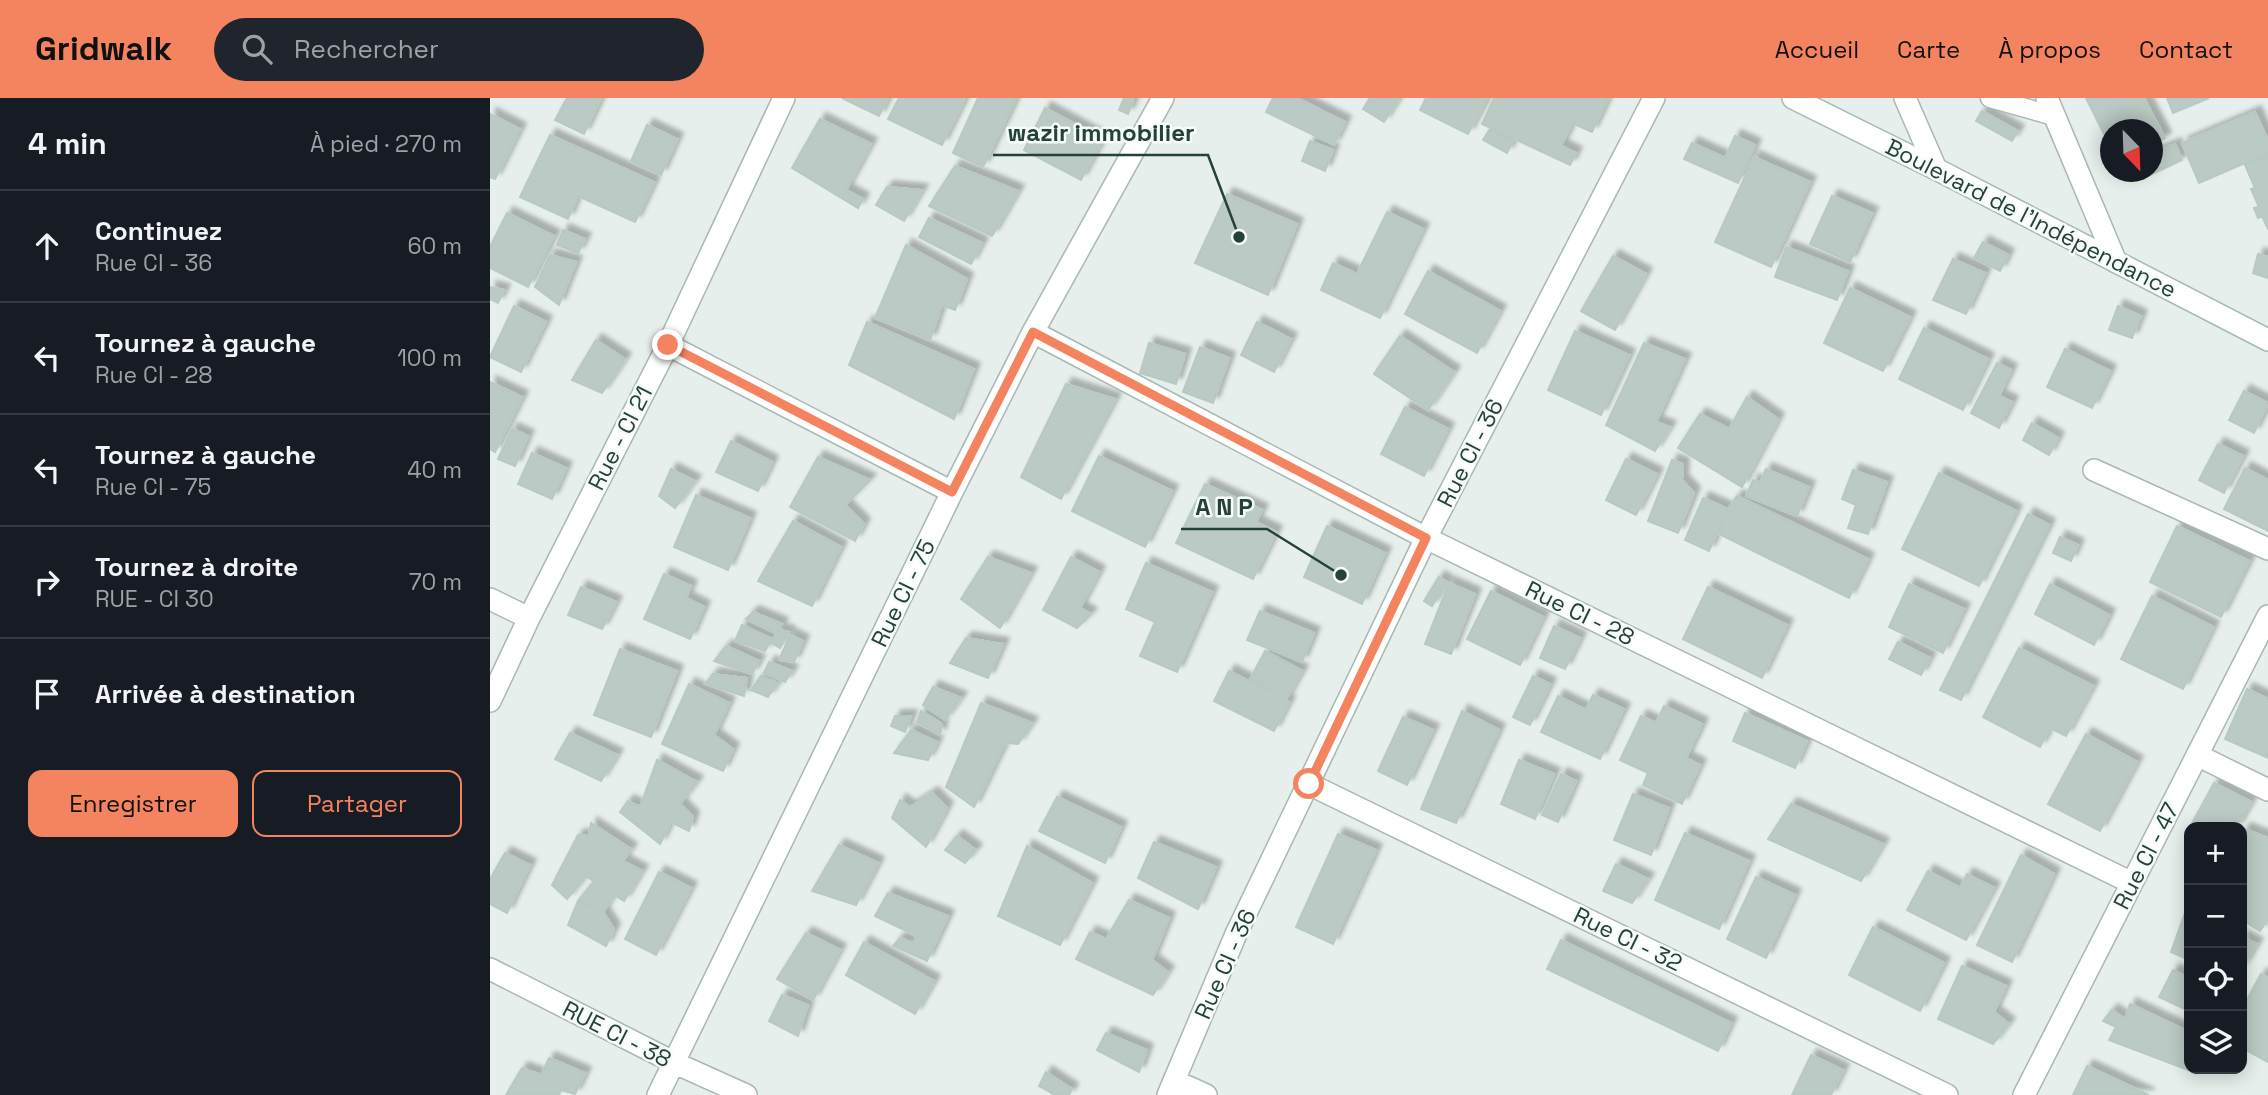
<!DOCTYPE html>
<html lang="fr">
<meta charset="utf-8">
<style>
:root{--surface:#171b24;--page:#20242c;--text:#f1f3f6;--muted:#9ea1a6;--line:#363941;--accent:#f4845f}
body{margin:0;font-family:"Space Grotesk",sans-serif;background:var(--page);color:var(--text)}
.controls{position:absolute;right:21px;bottom:21px;display:grid;overflow:hidden;border-radius:14px;box-shadow:0 4px 18px #0003}
.controls button{width:63px;height:63px;display:grid;place-items:center;padding:0;border:0;border-bottom:2px solid var(--line);background:var(--surface);color:var(--text);font:35px sans-serif}
.compass{position:absolute;left:1610px;top:21px;width:63px;height:63px;border-radius:50%;background:var(--surface);box-shadow:0 4px 18px #0003;rotate:157deg}
.stop{position:absolute;width:21px;height:21px;margin:-16px;border:5px solid #f4845f;border-radius:50%;background:#fff}
.stop.end{background:#f4845f;border-color:#fff;box-shadow:0 2px 7px #0008}
.list{margin:0;padding:0;list-style:none}
h2{display:flex;justify-content:space-between;align-items:center;height:91px;margin:0;padding:0 28px;font-size:30px}
h2 small{font-size:23px;font-weight:400;color:var(--muted)}
.list li{display:grid;grid-template-columns:46px 1fr auto;gap:21px;align-items:center;box-sizing:border-box;height:112px;padding:0 28px;border-top:2px solid var(--line)}
.list b{display:block;font-size:26px;white-space:nowrap}
.list p{margin:0;font-size:23px;white-space:nowrap;color:var(--muted)}
.list em{font-size:23px;font-style:normal;color:var(--muted)}
.actions{display:flex;gap:14px;padding:21px 28px}
.actions a{flex:1;padding:16px 0;border:2px solid var(--accent);border-radius:14px;text-align:center;font-size:24px;color:var(--accent)}
.actions .main{background:var(--accent);color:#111}
.icon{flex:none;width:38px;height:38px;fill:none;stroke:currentColor;stroke-width:2;stroke-linecap:round;stroke-linejoin:round}
.map{position:relative;flex:none;width:1778px;height:997px;overflow:hidden}
header{display:flex;align-items:center;gap:42px;box-sizing:border-box;height:98px;padding:0 35px;background:var(--accent);color:#111}
header strong{font-size:33px}
nav{display:flex;gap:38px;margin-inline-start:auto;font-size:24px}
.search{width:490px;height:63px;background:var(--page);display:flex;align-items:center;gap:18px;box-sizing:border-box;padding:0 24px;border-radius:38px;color:var(--muted);font-size:26px}
main{display:flex}
aside{flex:1;background:var(--surface)}
.map>svg:first-child{display:block}
.building{fill:#bbcac4;stroke:#b8c9c2;stroke-width:2;filter:url(#shadow)}
.lines{fill:none;stroke-linecap:round;stroke-linejoin:round}
.service-casing{stroke:#a8b8b2;stroke-width:21}
.minor-casing{stroke:#a8b8b2;stroke-width:24}
.secondary-casing{stroke:#a4bbb3;stroke-width:24}
.service{stroke:#fff;stroke-width:18}
.minor{stroke:#fff;stroke-width:21}
.secondary{stroke:#fff;stroke-width:21}
.route{stroke:#f4845f;stroke-width:9}
.labels{text-anchor:middle;stroke-width:5;stroke-linejoin:round;paint-order:stroke}
.street-label{font-size:23px;fill:#24423a;stroke:#f7fbf9}
.leader{fill:none;stroke:#24423a;stroke-width:2.5}
.callout-dot{fill:#24423a;stroke:#f7fbf9;stroke-width:2.5}
.callout-label{font-size:24px;text-anchor:middle;font-weight:bold;fill:#24423a;stroke:#f7fbf9;stroke-width:5;stroke-linejoin:round;paint-order:stroke}
</style>
<header>
<strong>Gridwalk</strong>
<div class="search"><svg class="icon" aria-label="search" viewBox="0 0 24 24"><circle cx="10" cy="10" r="6"/><path d="M15 15l6 6"/></svg>Rechercher</div>
<nav><a>Accueil</a><a>Carte</a><a>À propos</a><a>Contact</a></nav>
</header>
<main>
<aside>
<h2>4 min<small>À pied · 270 m</small></h2>
<ul class="list">
<li><svg class="icon" aria-label="ahead" viewBox="0 0 24 24"><path d="M12 20V5M6 11l6-6 6 6"/></svg><div><b>Continuez</b><p>Rue CI - 36</p></div><em>60 m</em></li>
<li><svg class="icon" aria-label="left" viewBox="0 0 24 24"><path d="M17 20v-9H6M10 6l-5 5 5 5"/></svg><div><b>Tournez à gauche</b><p>Rue CI - 28</p></div><em>100 m</em></li>
<li><svg class="icon" aria-label="left" viewBox="0 0 24 24"><path d="M17 20v-9H6M10 6l-5 5 5 5"/></svg><div><b>Tournez à gauche</b><p>Rue CI - 75</p></div><em>40 m</em></li>
<li><svg class="icon" aria-label="right" viewBox="0 0 24 24"><path d="M7 20v-9h11M14 6l5 5-5 5"/></svg><div><b>Tournez à droite</b><p>RUE - CI 30</p></div><em>70 m</em></li>
<li><svg class="icon" aria-label="arrive" viewBox="0 0 24 24"><path d="M6 21V4h12l-3 4 3 4H6"/></svg><div><b>Arrivée à destination</b></div></li>
</ul>
<div class="actions"><a class="main">Enregistrer</a><a>Partager</a></div>
</aside>
<div class="map">
<svg width="1778" height="997" viewBox="0 0 1778 997">
<defs>
<filter id="shadow"><feDropShadow dx="6" dy="-6" stdDeviation="2" flood-color="#0004"/></filter>
</defs>
<rect width="100%" height="100%" fill="#e6efeb"/>
<path class="building" d="M77,0H111L94,36L65,22Z
M352,0H398L389,18Z
M409,0H475L452,47L398,21Z
M488,0H526L493,69L463,55Z
M634,0H644L638,16L629,12Z
M783,0H807L855,24L844,47L776,14Z
M880,0H909L894,24L873,11Z
M936,0H997L978,36L930,12Z
M1004,0H1118L1102,34L1082,25L1071,48L1086,55L1080,67L992,26Z
M1596,0H1654L1675,40L1662,47V32H1620V48Z
M1677,0H1719L1683,15Z
M555,10L613,41L591,82L534,52Z
M1492,13L1528,33L1522,43L1486,23Z
M1765,14L1778,43V55L1709,85L1692,45Z
M0,16L30,31L5,81L0,79Z
M330,21L381,46L356,92L373,101L368,110L302,70Z
M157,27L187,41L171,77L141,63Z
M1000,31L1023,43L1017,55L993,42Z
M60,37L164,84L145,124L88,98L78,121L30,99Z
M1245,38L1265,47L1248,85L1194,61L1202,45L1235,60Z
M820,43L843,52L835,73L812,63Z
M1685,46L1692,62L1654,80L1651,74H1662V56Z
M1778,57V131L1772,118L1768,120L1764,110L1769,109L1761,91L1765,90L1755,67Z
M1264,59L1320,84L1281,169L1225,144Z
M465,68L528,93L502,138L439,108Z
M397,89L432,92L414,123L386,107Z
M737,96L807,126L778,197L705,165Z
M1342,98L1382,115L1360,164L1320,146Z
M897,114L933,131L890,220L831,192L843,165L867,176Z
M17,115L64,138L38,189L0,170V149Z
M439,120L492,145L481,166L429,139Z
M73,132L95,141L88,155L67,147Z
M1493,144L1518,157L1510,173L1484,160Z
M416,147L477,181L465,212L452,207L440,242L385,220Z
M1296,149L1358,173L1347,202L1285,179Z
M1768,156L1778,159V180L1763,175Z
M60,157L86,164L69,207L45,189Z
M1123,158L1156,176L1125,232L1091,213Z
M1463,161L1495,175L1476,216L1443,202Z
M938,173L1010,213L987,255L915,216Z
M0,189L14,192L8,205L0,201Z
M1360,190L1420,219L1393,273L1334,245Z
M24,208L56,224L31,274L0,259Z
M1628,208L1651,218L1642,240L1619,232Z
M377,224L484,271L464,321L359,267Z
M767,224L801,241L784,274L751,257Z
M1434,230L1498,261L1473,312L1409,281Z
M1085,233L1139,257L1111,317L1058,292Z
M910,238L964,274L938,312L884,276Z
M106,242L135,261L112,295L82,282Z
M659,245L695,256L686,286L650,275Z
M1154,245L1195,261L1166,324L1180,329L1165,353L1116,327Z
M710,249L739,260L723,305L693,294Z
M1575,251L1620,273L1602,310L1557,289Z
M1507,265L1521,272L1509,298L1522,304L1509,330L1481,315Z
M0,284L32,299L5,354L0,351Z
M576,286L625,301L571,401L531,379Z
M1754,293L1778,305L1764,335L1739,322Z
M1257,299L1288,321L1252,389L1188,350L1210,316L1239,331Z
M915,309L958,331L934,378L891,356Z
M1542,325L1568,340L1559,357L1533,342Z
M22,331L38,338L25,368L8,361Z
M241,343L282,364L268,393L226,374Z
M1728,346L1753,358L1734,395L1709,382Z
M42,355L76,370L62,401L28,386Z
M609,358L682,393L655,449L582,413Z
M328,359L380,382L355,407L374,426L365,443L300,409Z
M1136,361L1167,376L1146,417L1116,402Z
M1182,362L1193,366L1192,382L1204,395L1188,435L1158,423Z
M1755,370L1778,382V433L1734,411Z
M181,371L205,383L185,410L169,398Z
M1276,371L1319,389L1307,418L1256,398L1263,382L1270,385Z
M1363,372L1397,384L1378,436L1358,430L1366,407L1352,401Z
M1449,375L1526,413L1489,488L1412,451Z
M715,386L772,412L766,424L786,434L763,481L686,445Z
M206,397L260,420L238,472L184,449Z
M1247,398L1378,461L1359,500L1229,436L1238,411Z
M1213,400L1238,411L1219,453L1195,442Z
M1538,416L1559,427L1471,602L1450,592Z
M303,423L351,449L322,508L268,483Z
M837,428L895,455L872,506L814,479Z
M1687,428L1759,463L1731,519L1660,484Z
M1570,439L1588,447L1581,463L1563,455Z
M498,459L541,475L510,530L471,501Z
M581,459L609,474L590,510L601,516L587,530L553,512Z
M656,465L722,494L687,574L650,558L665,524L636,511Z
M174,476L201,488L196,500L214,509L200,541L154,521Z
M949,479L957,484L942,508L934,503Z
M959,485L985,496L961,556L935,546Z
M1419,486L1474,511L1453,555L1399,529Z
M1560,486L1619,517L1604,547L1545,516Z
M91,489L126,504L112,531L78,517Z
M1218,489L1297,527L1272,580L1193,541Z
M1001,493L1053,519L1030,567L977,541Z
M1662,498L1723,529L1693,591L1631,561Z
M770,513L824,535L812,564L757,542Z
M263,514L292,526L286,535L256,521Z
M252,527L282,541L275,553L245,543Z
M1064,528L1090,540L1075,571L1050,560Z
M290,532L299,534L290,550L280,544Z
M300,537L313,543L304,564L289,562Z
M476,540L513,546L498,580L460,565Z
M1408,544L1440,560L1431,577L1399,561Z
M236,548L269,563L262,576L224,563Z
M1529,550L1603,588L1576,638L1560,630L1550,649L1493,619Z
M130,551L187,573L161,639L104,617Z
M775,553L812,573L797,600L760,581Z
M279,564L302,573L295,584L274,575Z
M739,573L799,604L784,633L724,603Z
M223,576L257,580L254,598L215,586Z
M271,578L288,585L278,599L261,592Z
M1043,578L1060,586L1040,627L1023,619Z
M199,586L239,605L224,637L243,651L233,673L172,646Z
M443,589L471,600L455,622L433,607Z
M1757,591L1778,601V660L1735,641Z
M1103,597L1134,611L1110,661L1051,634L1068,598L1096,612Z
M491,605L542,625L528,646L515,645L484,709L456,689Z
M1174,608L1212,626L1196,660L1210,667L1192,706L1153,687L1158,675L1130,662L1151,618L1166,625Z
M431,613L452,626L450,637L427,624Z
M972,613L1009,632L966,725L931,711Z
M1255,615L1317,643L1305,670L1243,643Z
M405,618H421L415,634L401,628Z
M913,619L943,632L917,687L888,673Z
M421,632L447,644L438,662L404,655Z
M80,635L127,657L111,683L65,661Z
M1596,636L1647,664L1610,733L1558,706Z
M167,662L207,684L190,706L203,719L199,733L181,724L170,746L130,714L138,703L150,709Z
M1029,662L1064,676L1045,721L1011,706Z
M1071,676L1086,683L1068,724L1052,717Z
M1724,685L1761,704L1747,729H1700Z
M442,695L457,710L436,749L402,720L410,702L420,709Z
M1143,696L1179,710L1161,757L1124,742Z
M567,699L631,729L615,765L549,733Z
M1301,706L1393,746L1371,783L1278,741Z
M101,725L141,751L133,763L152,773L134,803L96,778L77,801L62,787L88,737L99,738Z
M1755,731L1778,740V821L1770,833L1752,822V737Z
M1195,735L1259,763L1229,831L1165,802Z
M848,736L886,752L843,846L806,829Z
M467,738L486,752L475,765L455,752Z
M664,744L726,769L708,811L648,780Z
M349,747L388,765L366,807L322,793Z
M537,748L602,785L570,847L508,818Z
M15,755L40,767L17,815L0,806V781Z
M1531,757L1564,776L1522,864L1487,847Z
M1126,766L1158,781L1142,805L1113,793Z
M1438,773L1470,790L1477,776L1504,790L1476,842L1417,812Z
M169,774L201,790L166,857L135,841Z
M1266,779L1305,797L1276,860L1237,841Z
M104,783L124,797L113,814L88,803Z
M398,795L458,818L437,863L403,848L410,840L423,845L427,838L385,818Z
M639,802L679,820L662,862L678,874L663,897L586,861L600,834L616,841Z
M88,803L113,814L124,831L116,848L78,827Z
M1696,812L1699,814V862L1681,854Z
M1383,829L1454,865L1430,913L1359,877Z
M316,835L350,852L323,902L287,881Z
M1752,839L1767,846L1752,870Z
M1071,842L1241,925L1228,953L1057,871Z
M374,844L444,883L425,916L356,877Z
M1472,868L1516,888L1504,914L1519,926L1503,946L1448,921Z
M1683,872L1699,880V913L1669,899Z
M1771,876L1778,880V964L1752,950V911Z
M292,897L318,907L308,938L279,923Z
M1640,906L1699,934V971H1703L1701,973L1619,942L1626,929L1613,923L1622,912L1635,921Z
M616,935L657,952L649,974L607,952Z
M1321,957L1353,972L1341,997H1302Z
M59,960L95,975L85,996L71,992L69,997H16L32,970L51,977Z
M1597,968L1659,997H1583Z
M556,974L582,991L579,997H565L549,988Z"/>
<g class="lines">
<g class="service-casing">
<path id="service" d="M1500,0L1564,18"/>
</g>
<g class="minor-casing">
<path id="minor" d="M1415,0L1446,71
M1557,0L1626,164
M543,234L936,440L1642,785
M178,247L462,394
M1604,372L1778,451
M0,501L39,520
M0,603L39,520L178,247L294,0
M1707,657L1778,692
M819,686L1457,997
M0,871L185,965L256,997
M685,983L716,997
M168,997L462,394L543,234L673,0
M678,997L746,836L936,440L1164,0
M1534,997L1778,518"/>
</g>
<g class="secondary-casing">
<path id="secondary" d="M1303,0L1446,71L1778,242"/>
</g>
<use href="#service" class="service"/>
<use href="#minor" class="minor"/>
<use href="#secondary" class="secondary"/>
</g>
<g class="lines">
<path class="route" d="M178,247L462,394L543,234L936,440L819,686"/>
</g>
<g class="labels">
<g class="street-label">
<text transform="translate(1541 120) rotate(27)" y="8">Boulevard de l'Indépendance</text>
<text transform="translate(130 340) rotate(-63)" y="8">Rue - CI 21</text>
<text transform="translate(980 355) rotate(-63)" y="8">Rue CI - 36</text>
<text transform="translate(413 495) rotate(-64)" y="8">Rue CI - 75</text>
<text transform="translate(1090 515) rotate(26)" y="8">Rue CI - 28</text>
<text transform="translate(1656 758) rotate(-63)" y="8">Rue CI - 47</text>
<text transform="translate(1138 841) rotate(26)" y="8">Rue CI - 32</text>
<text transform="translate(735 866) rotate(-66)" y="8">Rue CI - 36</text>
<text transform="translate(127 936) rotate(27)" y="8">RUE CI - 38</text>
</g>
</g>
<path class="leader" d="M749 139L718 57H503M851 477L777 431H691"/>
<g class="callout-dot">
<circle cx="749" cy="139" r="7"/>
<circle cx="851" cy="477" r="7"/>
</g>
<g class="callout-label">
<text x="611" y="43">wazir immobilier</text>
<text x="734" y="417">A N P</text>
</g>
</svg>
<div class="controls">
<button>+</button>
<button>−</button>
<button><svg class="icon" aria-label="locate" viewBox="0 0 24 24"><circle cx="12" cy="12" r="6"/><path d="M12 2v4M12 18v4M2 12h4M18 12h4"/></svg></button>
<button><svg class="icon" aria-label="layers" viewBox="0 0 24 24"><path d="M12 4l9 5-9 5-9-5zM3 14l9 5 9-5"/></svg></button>
</div>
<svg class="compass" viewBox="-18 -18 36 36"><path d="M0-13l5 13h-10z" fill="#e53935"/><path d="M0 13l5-13h-10z" fill="#9ea1a6"/></svg>
<div class="stop" style="left:819px;top:686px"></div>
<div class="stop end" style="left:178px;top:247px"></div>
</div>
</main>
